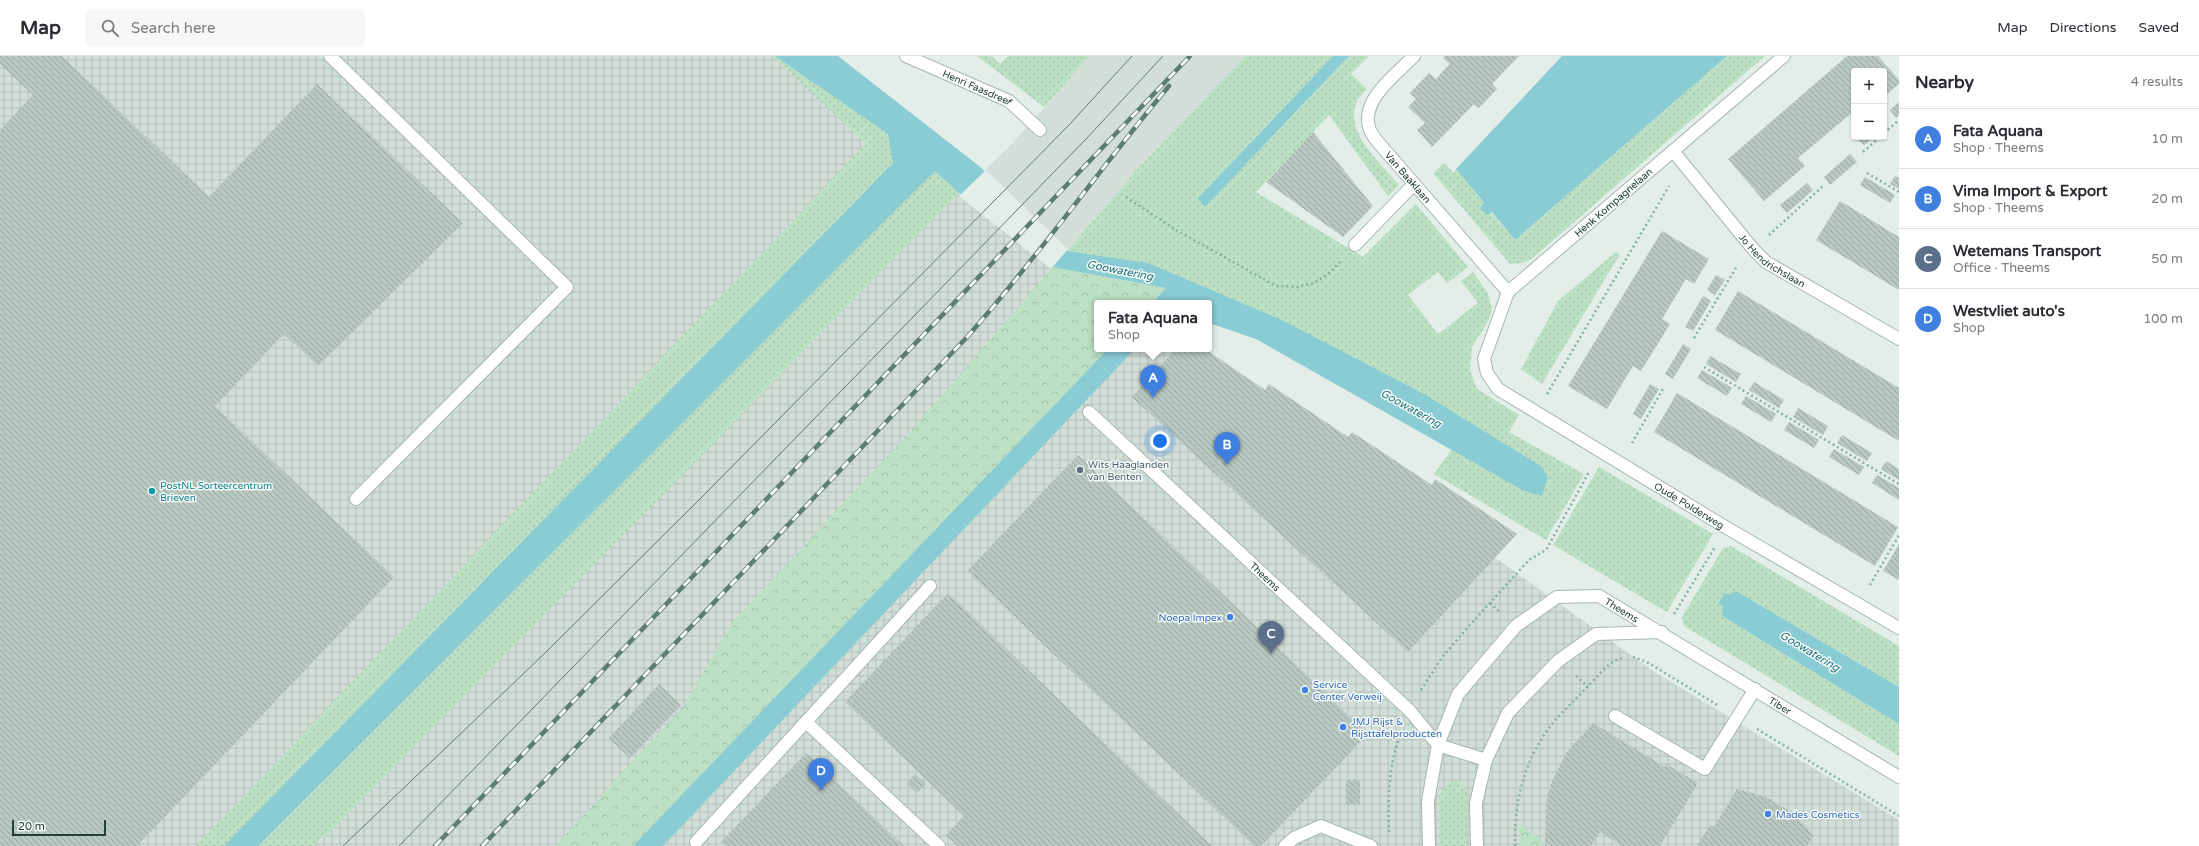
<!DOCTYPE html>
<meta charset="utf-8">
<style>
:root{--surface:#fff;--page:#f7f7f7;--text:#2b2b33;--muted:#7c7c81;--line:#e1e1e2;--accent:#874e44}
body{margin:0;font-family:"Varela Round",sans-serif;background:var(--page);color:var(--text)}
.controls{position:absolute;right:12px;top:12px;display:grid;overflow:hidden;border-radius:4px;box-shadow:0 1px 3px #0004}
.controls button{width:36px;height:36px;display:grid;place-items:center;padding:0;border:0;border-bottom:1px solid var(--line);background:var(--surface);color:var(--text);font:20px sans-serif}
.scale{position:absolute;left:12px;bottom:10px;width:94px;box-sizing:border-box;padding-left:4px;border:2px solid #224037;border-top:0;font-size:11px;line-height:14px;white-space:nowrap;color:#224037;-webkit-text-stroke:3px #f5faf7;paint-order:stroke}
.you{position:absolute;left:1160px;top:385px;width:14px;height:14px;margin:-10px;border:3px solid #fff;border-radius:50%;background:#1a73e8;box-shadow:0 0 0 6px #1a73e833}
.badge{display:grid;place-items:center;width:26px;height:26px;border-radius:50%;background:var(--accent);color:#fff;font-size:13px;font-weight:700}
.pin{position:absolute;translate:-50% -33px;filter:drop-shadow(0 1px 2px #0008)}
.pin::after{content:'';position:absolute;top:21px;width:14px;height:12px;background:inherit;clip-path:polygon(0 0,100% 0,50% 100%)}
.popup{position:absolute;left:1094px;top:244px;width:118px;height:52px;box-sizing:border-box;display:grid;place-content:center;border-radius:4px;background:var(--surface);filter:drop-shadow(0 1px 3px #0005);font-size:13px;white-space:nowrap;color:var(--muted)}
.popup b{font-size:15px;color:var(--text)}
.popup::after{content:'';position:absolute;left:50%;top:100%;margin-left:-8px;border:8px solid transparent;border-top-color:var(--surface)}
.list{margin:0;padding:0;list-style:none}
h2{display:flex;justify-content:space-between;align-items:center;height:52px;margin:0;padding:0 16px;font-size:17px}
h2 small{font-size:13px;font-weight:400;color:var(--muted)}
.list li{display:grid;grid-template-columns:26px 1fr auto;gap:12px;align-items:center;box-sizing:border-box;height:60px;padding:0 16px;border-top:1px solid var(--line)}
.list b{display:block;font-size:15px;white-space:nowrap}
.list p{margin:0;font-size:13px;white-space:nowrap;color:var(--muted)}
.list em{font-size:13px;font-style:normal;color:var(--muted)}
.icon{flex:none;width:22px;height:22px;fill:none;stroke:currentColor;stroke-width:2;stroke-linecap:round;stroke-linejoin:round}
.map{position:relative;flex:none;width:1899px;height:790px;overflow:hidden}
header{display:flex;align-items:center;gap:24px;box-sizing:border-box;height:56px;padding:0 20px;background:var(--surface);border-bottom:1px solid var(--line)}
header strong{font-size:19px}
nav{display:flex;gap:22px;margin-inline-start:auto;font-size:14px}
.search{width:280px;height:36px;background:var(--page);display:flex;align-items:center;gap:10px;box-sizing:border-box;padding:0 14px;border-radius:4px;color:var(--muted);font-size:15px}
main{display:flex}
aside{flex:1;background:var(--surface)}
.map>svg:first-child{display:block}
.built{fill:#d2ded8}
.industrial{fill:url(#industrial-grid)}
.grass{fill:url(#grass-dots)}
.forest{fill:url(#forest-crowns)}
.water{fill:#8accd4}
.pier{fill:#e4eee9}
.building{fill:url(#building-back-hatch)}
.lines{fill:none;stroke-linecap:round;stroke-linejoin:round}
.minor-casing{stroke:#a6b6b0;stroke-width:14}
.path{stroke:#83b3a2;stroke-width:2.5;stroke-dasharray:2 3;stroke-linecap:butt}
.minor{stroke:#fff;stroke-width:12}
.tram{stroke:#5d7c72;stroke-width:1}
.rail-casing{stroke:#5d7c72;stroke-width:4.5}
.rail{stroke:#f5faf7;stroke-width:3;stroke-dasharray:9;stroke-linecap:butt}
.service-dot{fill:#5c6f8a;stroke:#f5faf7;stroke-width:1.5}
.culture-dot{fill:#0f9aa8;stroke:#f5faf7;stroke-width:1.5}
.shop-dot{fill:#3f7fe0;stroke:#f5faf7;stroke-width:1.5}
.labels{text-anchor:middle;stroke-width:3;stroke-linejoin:round;paint-order:stroke}
.street-label{font-size:10px;fill:#224037;stroke:#f5faf7}
.service-label{font-size:10px;fill:#4e5e75;stroke:#f5faf7;text-anchor:start}
.culture-label{font-size:10px;fill:#0d838f;stroke:#f5faf7;text-anchor:start}
.shop-label{font-size:10px;fill:#366cbe;stroke:#f5faf7;text-anchor:start}
.water-label{font-size:11px;font-style:italic;fill:#1a727f;stroke:#f5faf7}
</style>
<header>
<strong>Map</strong>
<div class="search"><svg class="icon" aria-label="search" viewBox="0 0 24 24"><circle cx="10" cy="10" r="6"/><path d="M15 15l6 6"/></svg>Search here</div>
<nav><a>Map</a><a>Directions</a><a>Saved</a></nav>
</header>
<main>
<div class="map">
<svg width="1899" height="790" viewBox="0 0 1899 790">
<defs>
<pattern id="industrial-grid" width="8" height="8" patternUnits="userSpaceOnUse"><rect width="8" height="8" fill="#d2ded8"/><path d="M0 4h8M4 0v8" fill="none" stroke="#b4c0ba"/></pattern>
<pattern id="grass-dots" width="8" height="8" patternUnits="userSpaceOnUse"><rect width="8" height="8" fill="#bce0c4"/><path d="M2 2h.1M6 6h.1" fill="none" stroke="#a1c1a9" stroke-width="1.8" stroke-linecap="round"/></pattern>
<pattern id="forest-crowns" width="20" height="18" patternUnits="userSpaceOnUse"><rect width="20" height="18" fill="#bce0c4"/><path d="M2 6a3 3 0 1 1 6 0M12 15a3 3 0 1 1 6 0" fill="none" stroke="#a1c1a9"/></pattern>
<pattern id="building-back-hatch" width="6" height="6" patternUnits="userSpaceOnUse"><rect width="6" height="6" fill="#b9c9c2"/><path d="M-1 5l2 2M0 0l6 6M5-1l2 2" fill="none" stroke="#96a59e"/></pattern>
</defs>
<rect width="100%" height="100%" fill="#e4eee9"/>
<path class="built" d="M1090,0H1245L1135,116L919,366L321,790L966,133L1013,87Z"/>
<path class="industrial" d="M0,0H774L899,74L1141,247H1097V293H1205L1653,615L1899,764V790H0Z"/>
<path class="grass" d="M772,0H775L888,78L893,107L224,790H196L866,88Z
M977,0H992L1000,8L1008,0H1090L1044,51Z
M1245,0H1333L1197,143L1205,151L1349,0H1369L1351,18L1367,33C1364,37 1357,43 1356,48C1345,77 1382,109 1399,129L1388,140L1329,59L1256,136L1363,201L1416,148L1468,211L1447,227L1438,216L1408,239L1438,278L1478,247L1461,225L1473,216L1487,236L1492,252L1489,264L1472,291L1470,314L1477,333L1519,359L1509,376L1584,418L1546,484L1434,418L1452,393L1524,435L1282,264L1067,195L1135,116Z
M1727,0H1765L1534,201L1523,207L1510,208L1433,117L1444,107L1454,117L1456,113L1484,148L1480,152L1491,156L1515,184Z
M935,115L959,137L324,783L322,781L313,790H258Z
M1616,196L1620,198L1542,328L1521,313L1558,245Z
M1599,411L1713,478L1667,556L1553,489Z
M1731,490L1899,590V631L1736,535L1723,550L1722,560L1899,668V700L1684,570L1682,561L1723,492Z
M1460,725L1468,738L1467,790H1440L1439,741L1449,727Z"/>
<path class="forest" d="M1053,211L1166,232L1152,247H1097V293H1108L633,790H555L684,650L731,568L919,366Z
M1519,767L1542,785V790H1520Z"/>
<path class="water" d="M775,0H838L979,110L1067,195L1148,207L1282,264L1424,338L1542,411L1548,421L1542,440L1524,435L1256,283L1209,267V247H1152L1166,232L1053,211L959,137L935,115L258,790H224L893,107L888,78Z
M1333,0H1349L1205,151L1197,143Z
M1562,0H1727L1515,184L1492,156L1487,159L1480,152L1484,147L1456,113Z
M1108,293H1135L663,790H633Z
M1736,535L1899,631V668L1722,560L1723,550L1718,548L1725,537L1729,539Z"/>
<path class="pier" d="M986,114L1068,193L1051,213L959,140Z"/>
<path class="building" d="M0,0H62L209,141L317,28L463,167L318,310L284,278L215,350L394,521L137,790H0V74L33,39L0,8Z
M1445,0H1519L1492,28L1497,33L1480,51L1478,52L1474,48L1432,91L1417,74L1425,67L1408,51L1416,43L1410,37L1429,17L1436,23L1443,15L1450,8L1443,2Z
M1847,0H1878L1899,24V28L1884,41V15H1854V55L1798,102L1805,110L1764,145L1728,103Z
M1899,46V59L1896,62L1890,54Z
M1313,76L1373,150L1343,181L1266,126Z
M1859,81H1874L1864,89L1857,83Z
M1850,98L1857,106L1830,129L1824,121Z
M1895,120L1899,122V133L1890,128Z
M1865,121L1895,139L1890,147L1860,129Z
M1807,127L1813,134L1787,157L1780,149Z
M1840,145L1899,181V234L1816,184Z
M1662,175L1709,203L1694,228L1686,223L1662,263L1670,268L1641,315L1633,310L1607,353L1568,330Z
M1716,219L1725,224L1715,239L1707,234Z
M1738,235L1899,332V385L1715,274Z
M1703,240L1711,245L1693,275L1685,271Z
M1683,288L1691,293L1673,323L1665,318Z
M1176,293H1205L1265,334L1269,328L1348,381L1352,376L1432,429L1435,423L1517,478L1408,596L1132,341Z
M1710,300L1741,318L1736,326L1706,308Z
M1702,314L1732,332L1727,340L1697,322Z
M1754,326L1784,344L1779,352L1749,334Z
M1650,328L1659,333L1641,363L1633,358Z
M1677,337L1898,471L1875,510L1654,376Z
M1746,340L1776,358L1771,366L1741,348Z
M1798,352L1828,370L1823,379L1793,361Z
M1789,366L1819,384L1814,392L1784,374Z
M1842,379L1872,397L1867,405L1837,387Z
M1834,393L1864,411L1859,419L1829,401Z
M1078,399L1368,678L1261,790H1254L967,515Z
M1886,405L1899,413V424L1881,413Z
M1877,419L1899,432V444L1872,427Z
M1899,488V524L1883,515Z
M948,537L1212,790H958L946,779L964,760L845,646Z
M659,628L681,649L630,702L609,682Z
M1593,667L1665,711L1666,708L1698,727L1660,790H1619L1618,787L1600,776L1591,790H1551L1547,787V790H1545L1546,747L1551,728L1566,697Z
M806,697L904,790H726L721,786Z
M915,718L926,728L917,737L907,727Z
M1346,724H1360V749H1346Z
M1737,733L1766,741L1791,756L1814,779L1807,790H1697L1710,769L1714,771Z"/>
<g class="lines">
<g class="minor-casing">
<g id="minor">
<path d="M330,0L567,231L356,443"/>
<path id="s1" d="M906,0L1009,45L1040,74"/>
<path id="s2" d="M1414,0C1397,18 1361,43 1369,71C1370,76 1374,81 1377,85L1508,236"/>
<path id="s3" d="M1784,0L1508,236L1484,303L1487,317L1498,333L1727,472L1899,572"/>
<path id="s4" d="M1673,95L1753,193L1766,206L1899,283"/>
<path d="M1355,189L1414,128"/>
<path id="s5" d="M1089,356L1410,655L1438,689L1486,704"/>
<path d="M1615,660L1705,713L1755,633"/>
<path d="M806,666L939,790"/>
<path d="M696,786L930,530"/>
<path d="M1285,790L1294,782L1321,770L1371,790"/>
<path id="s6" d="M1429,790L1428,745L1438,689L1458,638L1516,570L1557,541L1599,540L1899,721"/>
<path d="M1477,790L1476,747L1486,704L1508,657L1558,605L1596,578L1662,576"/>
</g>
</g>
<path class="path" d="M1884,77L1899,64
M1863,96L1880,81
M1867,117L1899,136
M1126,141L1176,174L1276,230L1297,231L1314,227L1328,218L1340,206
M1769,179L1823,130
M1694,282L1737,210
M1704,311L1899,428
M1547,338L1669,130
M1632,387L1664,331
M1870,529L1899,479
M1490,547L1499,555
M1674,558L1715,491
M1633,601L1647,606L1719,650
M1576,620L1588,631
M1421,634L1443,600L1469,570L1529,504L1546,494L1589,416
M1757,673L1899,760
M1389,776C1388,744 1388,708 1401,678
M1515,790C1514,745 1524,705 1551,669C1562,656 1575,644 1587,631C1597,622 1608,605 1622,602"/>
<use href="#minor" class="minor"/>
<path class="tram" d="M343,790L544,598L703,440L1069,69L1132,0
M399,790L1087,82L1163,0"/>
<g class="rail-casing">
<path id="rail" d="M435,790L1190,0
M482,790L968,280C1039,200 1100,112 1169,30"/>
</g>
<use href="#rail" class="rail"/>
</g>
<circle class="service-dot" cx="1080" cy="414" r="4"/>
<circle class="culture-dot" cx="152" cy="435" r="4"/>
<g class="shop-dot">
<circle cx="1230" cy="561" r="4"/>
<circle cx="1305" cy="634" r="4"/>
<circle cx="1343" cy="671" r="4"/>
<circle cx="1768" cy="758" r="4"/>
</g>
<g class="labels">
<g class="street-label">
<text dy="4" stroke="none"><textPath href="#s1" startOffset="78">Henri Faasdreef</textPath></text>
<text dy="4" stroke="none"><textPath href="#s2" startOffset="152">Van Baaklaan</textPath></text>
<text transform="translate(1613 146) rotate(-41)" y="4">Henk Kompagnelaan</text>
<text dy="4" stroke="none"><textPath href="#s4" startOffset="149">Jo Hendrichslaan</textPath></text>
<text dy="4" stroke="none"><textPath href="#s3" startOffset="692">Oude Polderweg</textPath></text>
<text dy="4" stroke="none"><textPath href="#s5" startOffset="241">Theems</textPath></text>
<text dy="4" stroke="none"><textPath href="#s6" startOffset="365">Theems</textPath></text>
<text dy="4" stroke="none"><textPath href="#s6" startOffset="550">Tiber</textPath></text>
</g>
<g class="service-label">
<text x="1088" y="412">Wits Haaglanden<tspan x="1088" dy="12">van Benten</tspan></text>
</g>
<g class="culture-label">
<text x="160" y="433">PostNL Sorteercentrum<tspan x="160" dy="12">Brieven</tspan></text>
</g>
<g class="shop-label">
<text x="1222" y="565" text-anchor="end">Noepa Impex</text>
<text x="1313" y="632">Service<tspan x="1313" dy="12">Center Verweij</tspan></text>
<text x="1351" y="669">JMJ Rijst &amp;<tspan x="1351" dy="12">Rijsttafelproducten</tspan></text>
<text x="1776" y="762">Mades Cosmetics</text>
</g>
<g class="water-label">
<text transform="translate(1120 214) rotate(11)" y="4">Goowatering</text>
<text transform="translate(1411 352) rotate(29)" y="4">Goowatering</text>
<text transform="translate(1810 595) rotate(31)" y="4">Goowatering</text>
</g>
</g>
</svg>
<div class="controls">
<button>+</button>
<button>−</button>
</div>
<div class="scale">20 m</div>
<div class="you"></div>
<div class="pin badge" style="left:1153px;top:342px;background:#3f7fe0">A</div>
<div class="popup"><b>Fata Aquana</b>Shop</div>
<div class="pin badge" style="left:1227px;top:409px;background:#3f7fe0">B</div>
<div class="pin badge" style="left:1271px;top:598px;background:#5c6f8a">C</div>
<div class="pin badge" style="left:821px;top:735px;background:#3f7fe0">D</div>
</div>
<aside>
<h2>Nearby<small>4 results</small></h2>
<ul class="list">
<li><span class="badge" style="background:#3f7fe0">A</span><div><b>Fata Aquana</b><p>Shop · Theems</p></div><em>10 m</em></li>
<li><span class="badge" style="background:#3f7fe0">B</span><div><b>Vima Import &amp; Export</b><p>Shop · Theems</p></div><em>20 m</em></li>
<li><span class="badge" style="background:#5c6f8a">C</span><div><b>Wetemans Transport</b><p>Office · Theems</p></div><em>50 m</em></li>
<li><span class="badge" style="background:#3f7fe0">D</span><div><b>Westvliet auto's</b><p>Shop</p></div><em>100 m</em></li>
</ul>
</aside>
</main>
